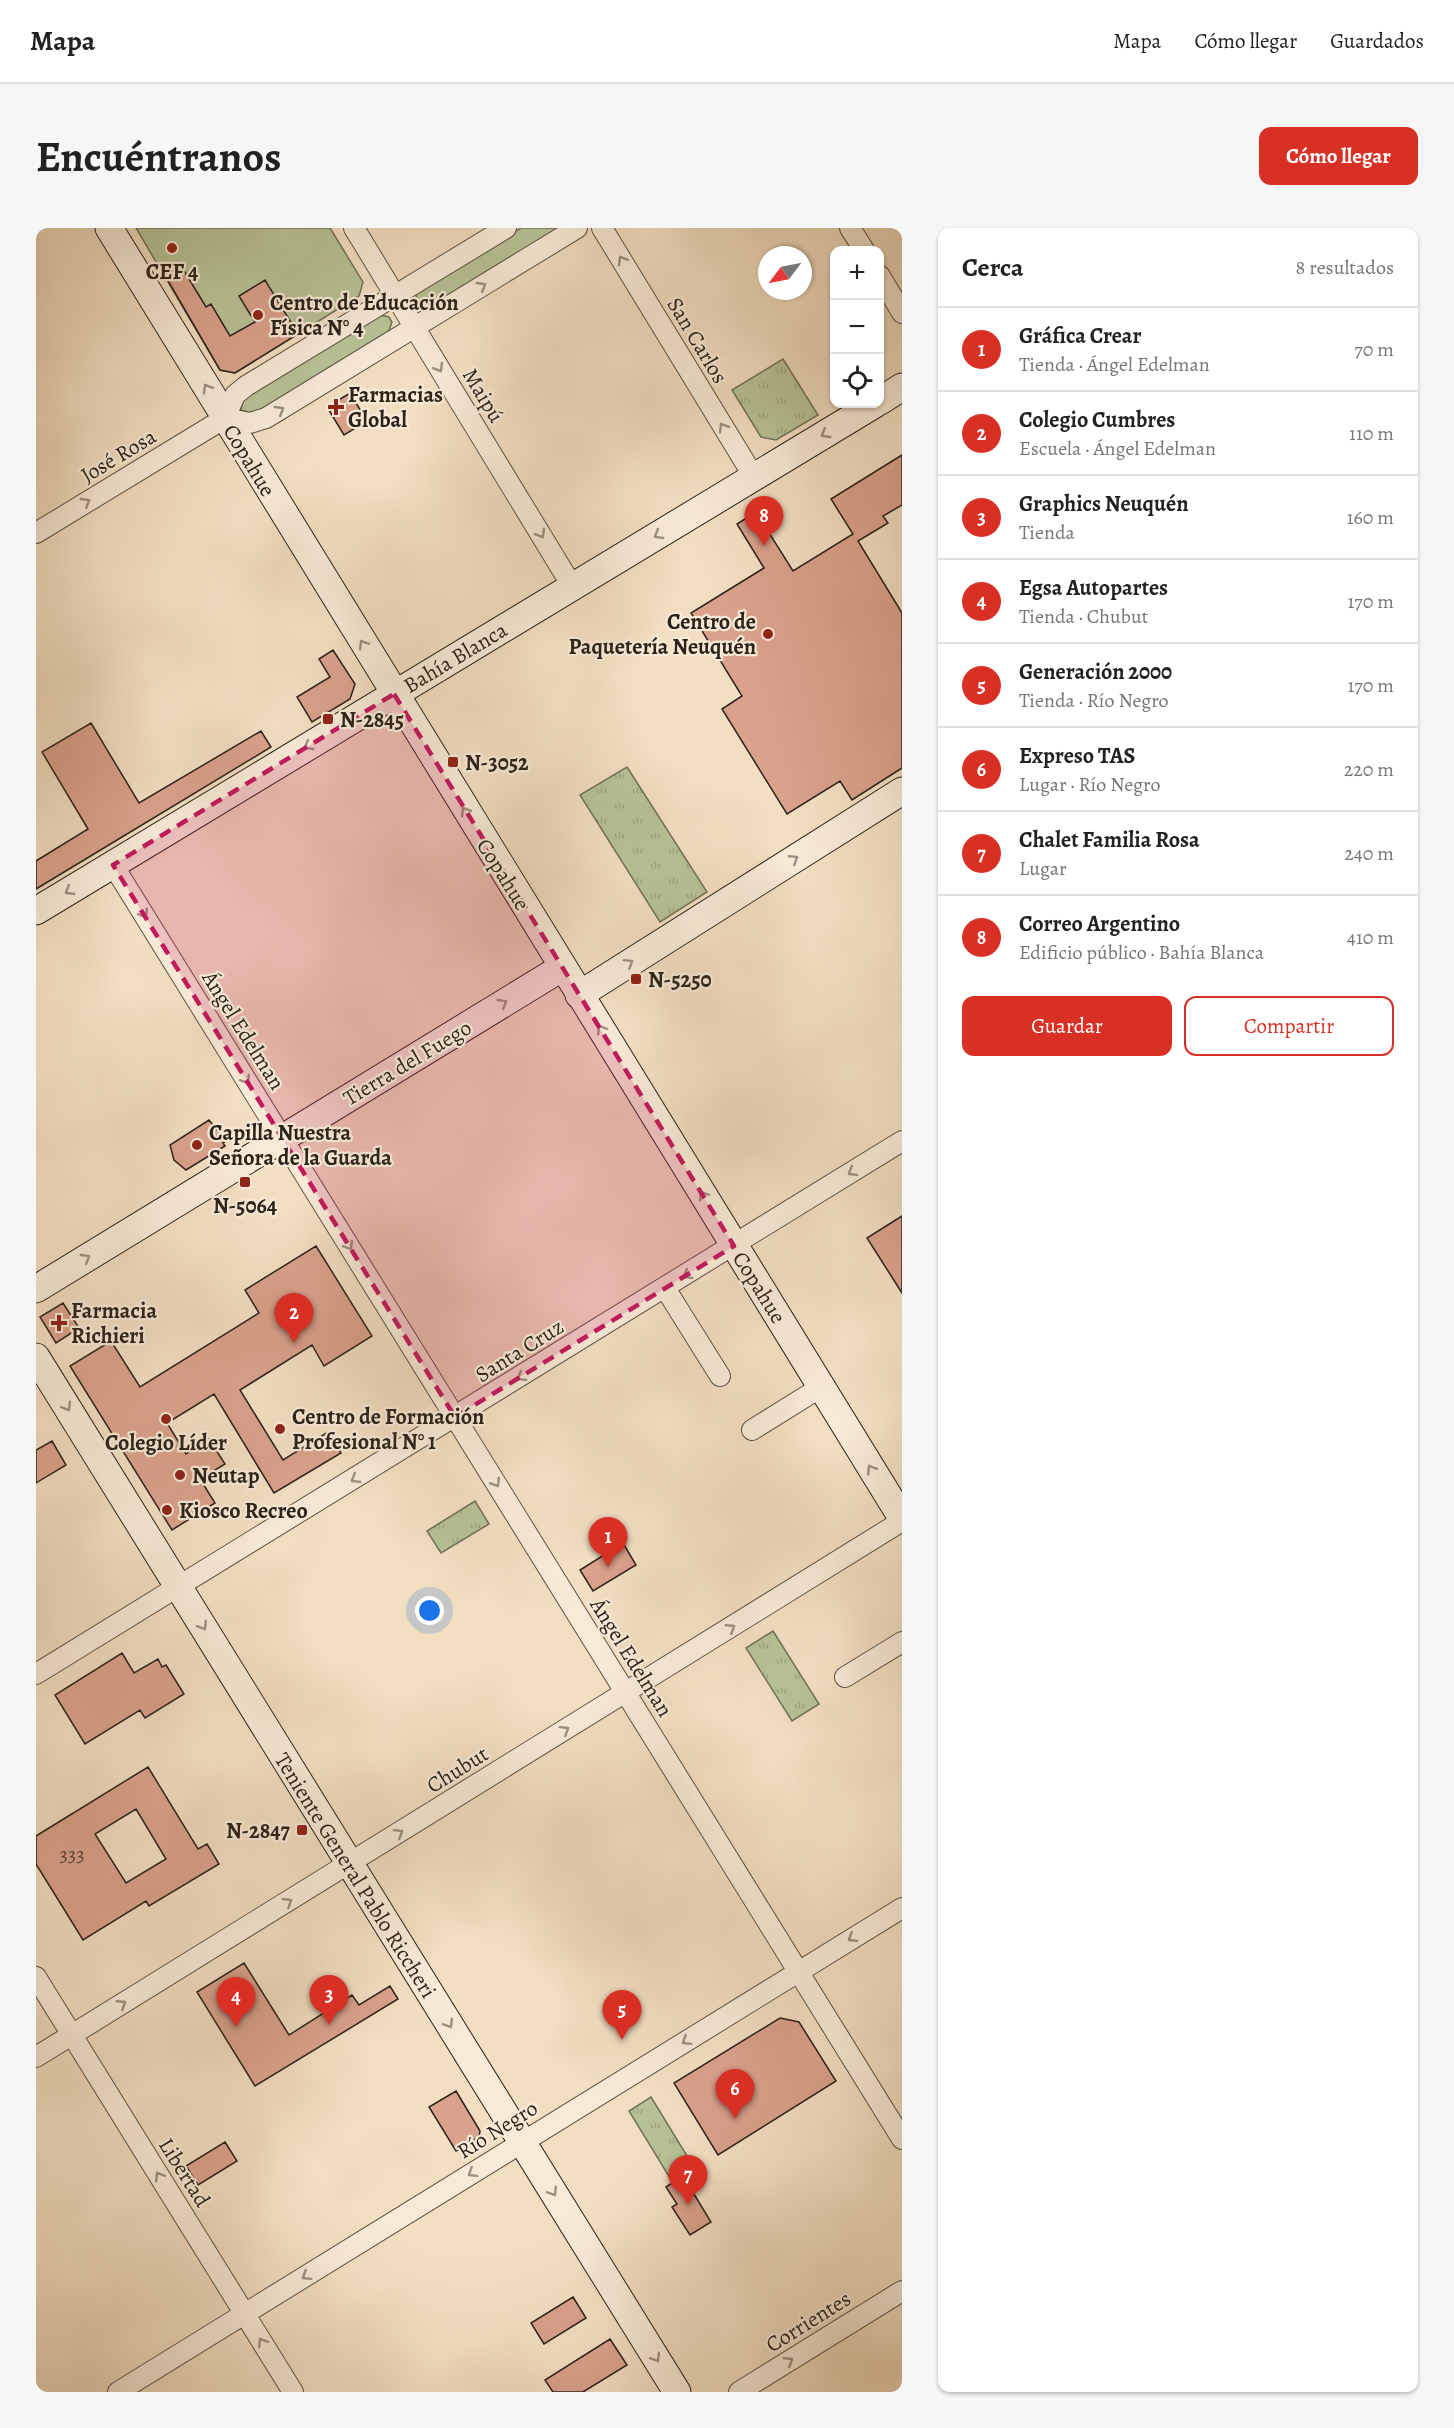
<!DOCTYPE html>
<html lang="es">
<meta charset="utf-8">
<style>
:root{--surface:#fff;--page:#f6f6f6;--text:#222;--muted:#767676;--line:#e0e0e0;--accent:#d93025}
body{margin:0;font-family:Alegreya,serif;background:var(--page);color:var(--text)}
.controls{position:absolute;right:18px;top:18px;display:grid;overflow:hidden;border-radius:12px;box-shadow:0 2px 4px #0004}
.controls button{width:54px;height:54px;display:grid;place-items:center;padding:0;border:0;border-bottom:2px solid var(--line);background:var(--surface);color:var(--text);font:30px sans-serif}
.compass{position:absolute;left:722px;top:18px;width:54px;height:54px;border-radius:50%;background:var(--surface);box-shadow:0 2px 4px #0004;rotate:238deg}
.you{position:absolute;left:394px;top:1383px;width:21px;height:21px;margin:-15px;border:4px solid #fff;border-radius:50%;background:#1a73e8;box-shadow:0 0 0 9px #1a73e833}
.badge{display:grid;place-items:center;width:39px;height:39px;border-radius:50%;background:var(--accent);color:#fff;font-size:20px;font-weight:700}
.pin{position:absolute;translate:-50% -50px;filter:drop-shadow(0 2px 3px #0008)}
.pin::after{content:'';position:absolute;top:32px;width:21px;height:18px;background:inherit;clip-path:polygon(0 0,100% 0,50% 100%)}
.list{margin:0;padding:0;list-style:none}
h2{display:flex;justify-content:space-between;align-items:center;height:78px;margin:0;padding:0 24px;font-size:26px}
h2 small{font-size:20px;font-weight:400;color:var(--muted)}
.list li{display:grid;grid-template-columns:39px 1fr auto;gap:18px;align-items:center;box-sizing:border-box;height:84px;padding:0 24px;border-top:2px solid var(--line)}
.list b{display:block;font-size:22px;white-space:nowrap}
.list p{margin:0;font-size:20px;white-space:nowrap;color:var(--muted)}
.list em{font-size:20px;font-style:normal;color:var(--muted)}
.actions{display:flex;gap:12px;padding:18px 24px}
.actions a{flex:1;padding:14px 0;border:2px solid var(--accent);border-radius:12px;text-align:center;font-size:21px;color:var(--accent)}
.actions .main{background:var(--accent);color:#fff}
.icon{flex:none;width:33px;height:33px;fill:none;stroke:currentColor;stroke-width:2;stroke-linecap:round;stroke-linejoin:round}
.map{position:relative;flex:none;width:866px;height:2164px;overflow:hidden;border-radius:12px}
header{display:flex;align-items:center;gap:36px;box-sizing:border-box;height:84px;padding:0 30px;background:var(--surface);border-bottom:2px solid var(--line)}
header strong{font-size:28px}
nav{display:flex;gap:33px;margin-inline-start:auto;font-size:21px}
.intro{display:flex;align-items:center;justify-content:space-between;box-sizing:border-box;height:144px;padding:0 36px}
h1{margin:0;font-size:42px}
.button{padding:15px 27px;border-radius:12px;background:var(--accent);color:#fff;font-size:21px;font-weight:700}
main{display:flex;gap:36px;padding:0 36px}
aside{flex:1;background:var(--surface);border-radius:12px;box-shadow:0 2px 4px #0004}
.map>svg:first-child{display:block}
.grass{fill:url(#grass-tufts);stroke:#717258;stroke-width:1.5}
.park{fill:#b7c296;stroke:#717258;stroke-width:1.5}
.building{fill:#daa18b;stroke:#2b2319;stroke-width:1.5;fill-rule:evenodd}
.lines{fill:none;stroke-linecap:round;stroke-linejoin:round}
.street-casing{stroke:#5d5243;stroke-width:22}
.secondary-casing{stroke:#2b2319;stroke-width:29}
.street{stroke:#f7ead7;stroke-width:20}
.secondary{stroke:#f7ead7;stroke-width:27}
.oneway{stroke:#9b9082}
.marked{fill:#c2185b;fill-opacity:0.2;stroke:#c2185b;stroke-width:4.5;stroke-dasharray:12 8;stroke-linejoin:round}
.poi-dot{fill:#8f2418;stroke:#f7ead7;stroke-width:2}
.labels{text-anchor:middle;stroke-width:4.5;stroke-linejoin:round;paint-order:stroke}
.number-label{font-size:20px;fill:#574236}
.poi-label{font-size:22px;font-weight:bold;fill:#2b2319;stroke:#f7ead7;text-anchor:start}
.street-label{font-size:22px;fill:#2b2319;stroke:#f7ead7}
</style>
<header>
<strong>Mapa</strong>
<nav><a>Mapa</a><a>Cómo llegar</a><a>Guardados</a></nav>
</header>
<div class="intro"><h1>Encuéntranos</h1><a class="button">Cómo llegar</a></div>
<main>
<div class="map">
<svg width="866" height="2164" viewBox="0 0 866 2164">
<defs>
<pattern id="grass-tufts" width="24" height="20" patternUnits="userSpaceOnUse" patternTransform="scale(1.5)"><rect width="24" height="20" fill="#b7c296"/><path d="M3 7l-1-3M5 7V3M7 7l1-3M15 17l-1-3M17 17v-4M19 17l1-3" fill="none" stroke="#9ea681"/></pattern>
</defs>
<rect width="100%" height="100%" fill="#f2dec1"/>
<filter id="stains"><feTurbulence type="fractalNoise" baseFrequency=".00333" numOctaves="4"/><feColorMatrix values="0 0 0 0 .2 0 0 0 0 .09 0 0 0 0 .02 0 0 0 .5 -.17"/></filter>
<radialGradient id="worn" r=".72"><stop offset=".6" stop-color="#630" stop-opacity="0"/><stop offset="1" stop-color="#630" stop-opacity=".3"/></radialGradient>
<path class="grass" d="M747,131L782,187L740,212L725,209L696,162Z
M591,539L671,664L624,694L544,567Z
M439,1273L453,1296L405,1325L391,1303Z
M737,1403L783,1476L756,1493L710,1420Z
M615,1869L659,1941L637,1955L593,1883Z"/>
<path class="park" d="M100,0H294L327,54L323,68L199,145L184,142Z
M485,0H524L395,79L388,80L381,75L380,66L384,62Z
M344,87L353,89L356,94L352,105L219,186L205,182L207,171Z"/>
<path class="building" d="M147,41L170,79L175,76L194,108L219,94L203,68L229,52L262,106L199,145L184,142L131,51Z
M314,165L331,193L308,207L291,179Z
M866,227V277L847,288L852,295L822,313L866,385V540L816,572L804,553L751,586L686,481L706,468L655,385L728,340L701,296L720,284L757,343L817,306L795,271Z
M297,422L319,456L314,471L276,494L261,469L294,449L283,431Z
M55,495L103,575L225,503L235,519L0,661V633L52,601L6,524Z
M173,892L190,913L187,915L189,918L150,942L138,932L134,917Z
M866,988V1065L831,1010Z
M280,1018L336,1108L288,1138L276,1117L204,1162L247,1232L292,1204L305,1225L238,1265L178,1166L131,1195L150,1226L173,1211L189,1236L164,1251L179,1275L136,1302L34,1138L75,1113L104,1159L223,1085L209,1062Z
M27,1075L43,1100L20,1115L4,1089Z
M16,1213L30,1237L0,1255V1222Z
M587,1315L600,1337L557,1363L544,1342Z
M86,1425L98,1445L122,1431L126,1439L130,1437L148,1466L109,1490L104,1482L49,1516L19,1467Z
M112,1539L162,1621L171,1616L183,1636L113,1678L110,1673L47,1712L0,1636V1608ZM100,1581L130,1631L90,1655L59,1606Z
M208,1735L253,1807L316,1767L323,1777L354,1758L362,1771L219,1858L161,1764Z
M744,1790L763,1794L800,1853L682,1927L638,1855Z
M420,1863L444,1903L443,1909L420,1923L393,1879Z
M189,1914L201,1933L162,1957L150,1938Z
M647,1948L675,1994L654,2007L636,1979L641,1976L630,1959Z
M537,2069L550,2090L508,2116L495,2095Z
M574,2111L591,2137L547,2164H517L509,2152Z"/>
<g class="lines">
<g class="street-casing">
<path id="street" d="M318,0L536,358
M566,0L718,249
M814,0L828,22
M844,48L866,85
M189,190L214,195L230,190L541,0
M0,305L189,190L199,167L210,158L470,0
M77,637L866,1911
M629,1060L684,1148
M716,1202L785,1159
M0,1446L866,913
M809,1449L866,1414
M0,1749L257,2164
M0,1829L866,1293
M82,2164L866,1680
M703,2164L866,2063"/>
</g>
<g class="secondary-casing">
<path id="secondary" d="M73,0L866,1290
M844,173L866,159
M0,683L839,176
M543,767L866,563
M0,1061L527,739
M0,1129L641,2164"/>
</g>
<use href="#street" class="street"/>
<use href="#secondary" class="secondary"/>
</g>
<defs><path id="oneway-chevron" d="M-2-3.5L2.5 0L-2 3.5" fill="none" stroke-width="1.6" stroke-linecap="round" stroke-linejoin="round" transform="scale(1.5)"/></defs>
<g class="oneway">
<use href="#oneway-chevron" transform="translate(586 32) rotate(-121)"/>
<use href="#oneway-chevron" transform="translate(446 58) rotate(-31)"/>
<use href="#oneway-chevron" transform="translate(403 140) rotate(59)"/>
<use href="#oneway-chevron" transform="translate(171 160) rotate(-121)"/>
<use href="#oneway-chevron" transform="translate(244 182) rotate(-31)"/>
<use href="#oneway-chevron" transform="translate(687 199) rotate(-121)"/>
<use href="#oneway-chevron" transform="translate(789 206) rotate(149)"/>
<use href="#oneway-chevron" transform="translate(50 274) rotate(-31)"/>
<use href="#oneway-chevron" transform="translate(505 306) rotate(59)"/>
<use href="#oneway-chevron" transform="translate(622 307) rotate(149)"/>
<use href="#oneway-chevron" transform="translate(327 416) rotate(-121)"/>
<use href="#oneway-chevron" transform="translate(272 518) rotate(149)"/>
<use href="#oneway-chevron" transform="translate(429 583) rotate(-122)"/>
<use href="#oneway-chevron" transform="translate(758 631) rotate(-32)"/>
<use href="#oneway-chevron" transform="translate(33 663) rotate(149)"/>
<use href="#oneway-chevron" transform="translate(108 686) rotate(58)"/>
<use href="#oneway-chevron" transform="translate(593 735) rotate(-32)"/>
<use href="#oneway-chevron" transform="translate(467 775) rotate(-31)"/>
<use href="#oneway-chevron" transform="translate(565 801) rotate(-122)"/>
<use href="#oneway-chevron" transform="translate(210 852) rotate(58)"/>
<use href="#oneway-chevron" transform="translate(816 944) rotate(148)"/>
<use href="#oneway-chevron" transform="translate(667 967) rotate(-122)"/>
<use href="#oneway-chevron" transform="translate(313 1018) rotate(58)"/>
<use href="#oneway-chevron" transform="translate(50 1030) rotate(-31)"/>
<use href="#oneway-chevron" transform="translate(651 1047) rotate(149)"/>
<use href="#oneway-chevron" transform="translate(485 1149) rotate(148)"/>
<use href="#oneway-chevron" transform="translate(31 1179) rotate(58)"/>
<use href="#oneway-chevron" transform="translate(835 1241) rotate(-122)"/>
<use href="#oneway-chevron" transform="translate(319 1251) rotate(148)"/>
<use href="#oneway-chevron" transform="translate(460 1255) rotate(58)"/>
<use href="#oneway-chevron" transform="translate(167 1398) rotate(58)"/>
<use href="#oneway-chevron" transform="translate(695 1400) rotate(-32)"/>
<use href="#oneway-chevron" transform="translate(529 1502) rotate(-32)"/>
<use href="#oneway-chevron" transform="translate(363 1605) rotate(-32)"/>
<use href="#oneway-chevron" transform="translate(252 1674) rotate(-32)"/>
<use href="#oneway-chevron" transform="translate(816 1710) rotate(148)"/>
<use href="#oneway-chevron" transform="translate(86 1776) rotate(-32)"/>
<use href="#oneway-chevron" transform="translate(413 1796) rotate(58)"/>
<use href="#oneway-chevron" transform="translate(650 1813) rotate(148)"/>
<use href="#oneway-chevron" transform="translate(436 1945) rotate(148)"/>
<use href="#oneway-chevron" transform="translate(123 1948) rotate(-122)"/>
<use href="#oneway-chevron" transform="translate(517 1964) rotate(58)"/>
<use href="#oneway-chevron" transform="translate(270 2048) rotate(148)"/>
<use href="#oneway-chevron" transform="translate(226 2114) rotate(-122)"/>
<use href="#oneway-chevron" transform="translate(620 2130) rotate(58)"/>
<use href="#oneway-chevron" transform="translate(753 2133) rotate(-32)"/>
</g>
<path class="marked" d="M358,466L698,1018L419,1189L77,637Z"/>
<g class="poi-dot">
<circle cx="136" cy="20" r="6"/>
<circle cx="222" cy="87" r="6"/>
<path d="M297 170h6v6h6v6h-6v6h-6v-6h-6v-6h6z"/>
<circle cx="732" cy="406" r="6"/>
<rect x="286" y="485" width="12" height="12" rx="3"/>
<rect x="411" y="528" width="12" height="12" rx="3"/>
<rect x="594" y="745" width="12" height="12" rx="3"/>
<circle cx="161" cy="917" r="6"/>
<rect x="203" y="948" width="12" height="12" rx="3"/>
<path d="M20 1086h6v6h6v6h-6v6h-6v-6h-6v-6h6z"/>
<circle cx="130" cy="1191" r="6"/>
<circle cx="244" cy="1201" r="6"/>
<circle cx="144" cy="1247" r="6"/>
<circle cx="131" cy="1282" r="6"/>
<rect x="260" y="1596" width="12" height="12" rx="3"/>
</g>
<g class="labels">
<g class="number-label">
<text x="36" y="1633">333</text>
</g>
<g class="poi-label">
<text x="136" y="51" text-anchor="middle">CEF 4</text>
<text x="234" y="82">Centro de Educación<tspan x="234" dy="25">Física N° 4</tspan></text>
<text x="312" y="174">Farmacias<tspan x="312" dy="25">Global</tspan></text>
<text x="720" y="401" text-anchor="end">Centro de<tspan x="720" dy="25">Paquetería Neuquén</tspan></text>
<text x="304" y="499">N-2845</text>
<text x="429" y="542">N-3052</text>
<text x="612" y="759">N-5250</text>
<text x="173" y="912">Capilla Nuestra<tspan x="173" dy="25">Señora de la Guarda</tspan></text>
<text x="209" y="985" text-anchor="middle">N-5064</text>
<text x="35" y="1090">Farmacia<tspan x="35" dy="25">Richieri</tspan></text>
<text x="256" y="1196">Centro de Formación<tspan x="256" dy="25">Profesional N° 1</tspan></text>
<text x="130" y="1222" text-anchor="middle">Colegio Líder</text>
<text x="156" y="1255">Neutap</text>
<text x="143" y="1290">Kiosco Recreo</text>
<text x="254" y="1610" text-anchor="end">N-2847</text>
</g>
<g class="street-label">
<text transform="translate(662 112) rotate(59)" y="8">San Carlos</text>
<text transform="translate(448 167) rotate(59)" y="8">Maipú</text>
<text transform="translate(82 227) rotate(-31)" y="8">José Rosa</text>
<text transform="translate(214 232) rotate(59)" y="8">Copahue</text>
<text transform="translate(419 429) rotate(-31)" y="8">Bahía Blanca</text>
<text transform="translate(468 646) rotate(58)" y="8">Copahue</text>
<text transform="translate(208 802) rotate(58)" y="8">Ángel Edelman</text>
<text transform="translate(371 834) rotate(-31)" y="8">Tierra del Fuego</text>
<text transform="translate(724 1059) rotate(58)" y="8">Copahue</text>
<text transform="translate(483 1122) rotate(-32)" y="8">Santa Cruz</text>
<text transform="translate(596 1429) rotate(58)" y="8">Ángel Edelman</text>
<text transform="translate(421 1541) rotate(-32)" y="8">Chubut</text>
<text transform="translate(320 1647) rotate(58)" y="8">Teniente General Pablo Riccheri</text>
<text transform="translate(461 1901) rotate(-32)" y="8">Río Negro</text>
<text transform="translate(149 1944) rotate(58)" y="8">Libertad</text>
<text transform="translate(772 2093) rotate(-32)" y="8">Corrientes</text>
</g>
</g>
<rect width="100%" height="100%" filter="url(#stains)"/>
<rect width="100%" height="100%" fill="url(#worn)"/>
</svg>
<div class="controls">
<button>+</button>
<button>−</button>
<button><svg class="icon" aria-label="locate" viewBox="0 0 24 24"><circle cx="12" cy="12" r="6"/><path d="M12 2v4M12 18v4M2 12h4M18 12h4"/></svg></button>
</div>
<svg class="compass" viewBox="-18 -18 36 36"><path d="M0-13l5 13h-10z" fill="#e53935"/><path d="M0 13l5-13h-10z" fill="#767676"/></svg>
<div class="you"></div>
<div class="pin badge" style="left:572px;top:1339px">1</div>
<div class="pin badge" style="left:258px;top:1115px">2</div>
<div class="pin badge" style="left:293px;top:1797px">3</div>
<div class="pin badge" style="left:200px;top:1799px">4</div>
<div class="pin badge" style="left:586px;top:1812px">5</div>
<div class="pin badge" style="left:699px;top:1891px">6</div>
<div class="pin badge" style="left:652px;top:1977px">7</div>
<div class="pin badge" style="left:728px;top:318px">8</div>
</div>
<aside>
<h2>Cerca<small>8 resultados</small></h2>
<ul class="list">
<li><span class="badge">1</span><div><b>Gráfica Crear</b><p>Tienda · Ángel Edelman</p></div><em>70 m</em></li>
<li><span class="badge">2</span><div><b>Colegio Cumbres</b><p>Escuela · Ángel Edelman</p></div><em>110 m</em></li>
<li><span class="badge">3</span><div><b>Graphics Neuquén</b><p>Tienda</p></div><em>160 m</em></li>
<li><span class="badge">4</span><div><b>Egsa Autopartes</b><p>Tienda · Chubut</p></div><em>170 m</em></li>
<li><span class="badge">5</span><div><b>Generación 2000</b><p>Tienda · Río Negro</p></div><em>170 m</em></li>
<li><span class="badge">6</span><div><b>Expreso TAS</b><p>Lugar · Río Negro</p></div><em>220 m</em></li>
<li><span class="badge">7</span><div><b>Chalet Familia Rosa</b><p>Lugar</p></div><em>240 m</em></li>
<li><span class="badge">8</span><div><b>Correo Argentino</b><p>Edificio público · Bahía Blanca</p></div><em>410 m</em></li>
</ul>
<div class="actions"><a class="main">Guardar</a><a>Compartir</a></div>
</aside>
</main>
